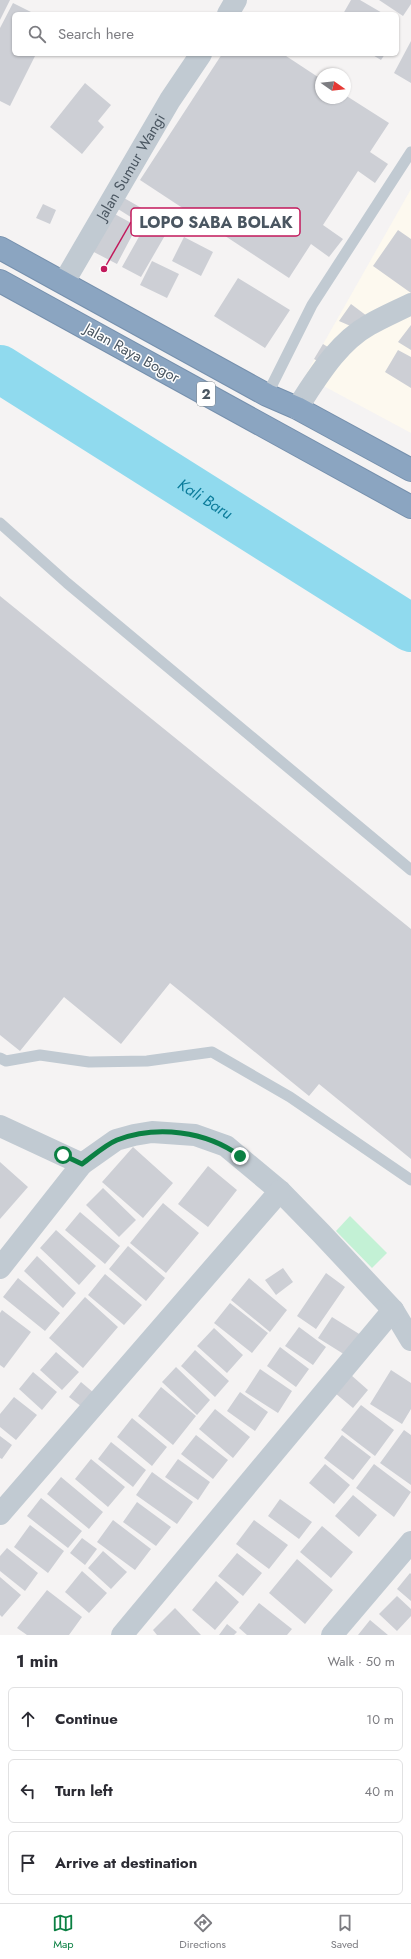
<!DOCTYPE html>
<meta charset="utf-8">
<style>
:root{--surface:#fff;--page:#f7f7f7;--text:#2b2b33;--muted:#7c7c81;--line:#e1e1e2;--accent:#0b8043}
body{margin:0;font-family:Jost,sans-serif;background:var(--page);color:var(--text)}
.compass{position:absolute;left:315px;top:68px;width:36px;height:36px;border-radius:50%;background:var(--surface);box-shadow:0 1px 3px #0004;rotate:104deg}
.stop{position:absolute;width:12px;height:12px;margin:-9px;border:3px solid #0b8043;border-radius:50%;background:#fff}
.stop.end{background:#0b8043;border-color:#fff;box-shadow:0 1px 4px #0008}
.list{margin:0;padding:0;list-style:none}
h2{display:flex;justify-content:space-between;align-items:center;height:52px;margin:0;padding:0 16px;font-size:17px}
h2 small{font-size:13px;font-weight:400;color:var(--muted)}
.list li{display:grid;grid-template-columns:26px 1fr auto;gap:12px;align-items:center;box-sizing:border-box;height:64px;margin:0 8px 8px;padding:0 8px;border:1px solid var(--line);border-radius:6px}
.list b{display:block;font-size:15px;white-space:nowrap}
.list em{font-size:13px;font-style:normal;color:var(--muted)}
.icon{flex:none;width:22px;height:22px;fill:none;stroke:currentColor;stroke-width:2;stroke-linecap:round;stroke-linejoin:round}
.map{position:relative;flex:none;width:411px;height:1635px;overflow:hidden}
.search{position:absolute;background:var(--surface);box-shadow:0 1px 3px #0004;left:12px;right:12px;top:12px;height:44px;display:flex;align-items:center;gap:10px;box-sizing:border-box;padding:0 14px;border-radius:6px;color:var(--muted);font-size:15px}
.sheet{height:268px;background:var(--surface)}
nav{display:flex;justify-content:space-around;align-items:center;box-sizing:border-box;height:56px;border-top:1px solid var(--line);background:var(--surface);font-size:11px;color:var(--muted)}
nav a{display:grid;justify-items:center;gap:2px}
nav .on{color:var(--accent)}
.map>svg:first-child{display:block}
.commercial{fill:#fdf9ef}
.green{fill:#c3f1d5}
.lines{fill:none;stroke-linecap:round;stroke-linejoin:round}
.river{stroke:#90daee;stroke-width:48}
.building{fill:#cdcfd5}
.highway-casing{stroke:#7690ad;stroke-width:24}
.lane{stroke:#c1cad2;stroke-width:11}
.street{stroke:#c1cad2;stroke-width:22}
.highway{stroke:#8ba5c1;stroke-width:22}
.route{stroke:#0b8043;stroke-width:5}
.labels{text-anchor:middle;stroke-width:3;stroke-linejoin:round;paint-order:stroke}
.shield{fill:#fff;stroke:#808990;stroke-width:1}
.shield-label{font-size:14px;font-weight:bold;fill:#4a5661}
.street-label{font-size:15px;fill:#4a5661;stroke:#fff}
.water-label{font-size:16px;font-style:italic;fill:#0c7c9b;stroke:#fff}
.leader{fill:none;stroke:#c2185b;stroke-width:1.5}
.callout-dot{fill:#c2185b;stroke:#fff;stroke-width:1.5}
.callout{fill:#fff;stroke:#c2185b;stroke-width:1.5}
.callout-label{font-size:16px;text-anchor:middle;font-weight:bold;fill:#4a5661}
</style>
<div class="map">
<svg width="411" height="1635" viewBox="0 0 411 1635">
<rect width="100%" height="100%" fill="#f5f3f3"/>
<path class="commercial" d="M411,189V433L305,376Z"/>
<path class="green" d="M350,1216L387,1253L372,1268L336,1231Z"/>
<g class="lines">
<path class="river" id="s1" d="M0,369L411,628"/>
</g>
<path class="building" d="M0,0H10L0,20Z
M351,0H360L384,14H343Z
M379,0H411V4L403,16Z
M13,3L35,14H14V54H36L10,106L0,101V28Z
M411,41V83L394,73Z
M222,54H283L321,79V98H345V95L389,123L370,152L388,164L375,183L358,171L323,225L343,239L329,257L311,244L289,278L140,180Z
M371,54H385L381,60Z
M85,83L111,105L98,121L104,127L82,154L50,127Z
M124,198L171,225L141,277L122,267L145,226L118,209Z
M43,204L56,210L50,224L36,218Z
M109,211L137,226L117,264L88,249Z
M398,230L411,239V293L373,266Z
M184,237L213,252L201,276L172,261Z
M152,261L179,274L167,298L140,285Z
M238,278L290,310L265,348L214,316Z
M351,304L367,316L355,328L339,321Z
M411,325V350L398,342Z
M323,344L331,349L323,364L314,359Z
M398,350L411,357V388L385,372Z
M0,596L411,929V1159L319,1084L309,1096L170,983L121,1044L64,997L20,1051L0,1035Z
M133,1147L173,1183L143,1218L102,1182Z
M0,1162L28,1187L0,1219Z
M208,1166L237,1190L208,1227L178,1204Z
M103,1188L136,1220L119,1237L86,1205Z
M163,1203L199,1233L166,1273L130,1243Z
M80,1212L120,1246L105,1264L65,1230Z
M56,1230L96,1266L79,1285L40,1248Z
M128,1246L165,1278L146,1301L109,1269Z
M37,1256L76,1293L63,1308L24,1271Z
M283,1268L293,1282L276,1295L265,1280Z
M326,1273L345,1287L316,1329L297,1316Z
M105,1274L142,1305L124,1325L88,1295Z
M18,1278L60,1313L45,1331L3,1297Z
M249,1278L287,1310L270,1332L231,1300Z
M85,1297L118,1327L83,1368L49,1338Z
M230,1303L268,1333L252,1353L214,1323Z
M2,1310L31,1332L4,1368L0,1365V1313Z
M332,1317L364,1337L350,1358L318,1338Z
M299,1327L326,1347L313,1365L285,1346Z
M214,1328L243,1355L227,1373L197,1346Z
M280,1347L309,1369L296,1387L267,1366Z
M195,1350L229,1381L215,1397L181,1366Z
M56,1352L79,1372L62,1390L40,1370Z
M176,1367L210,1400L197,1415L162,1382Z
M260,1369L292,1391L278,1413L245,1392Z
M391,1370L411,1383V1409L402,1424L370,1404Z
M33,1372L57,1392L42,1410L19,1389Z
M351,1375L368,1390L353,1408L335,1393Z
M81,1382L94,1393L82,1407L69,1397Z
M161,1387L196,1416L173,1445L138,1416Z
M240,1392L268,1412L255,1431L227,1411Z
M14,1397L37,1415L16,1440L0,1427V1414Z
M361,1405L394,1430L375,1456L341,1430Z
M215,1409L250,1437L233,1458L199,1429Z
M132,1418L167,1447L152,1466L117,1437Z
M404,1430L411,1435V1485L380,1463Z
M196,1435L228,1460L213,1479L181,1454Z
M342,1435L371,1457L353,1480L324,1458Z
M0,1436L12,1445L2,1459L0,1458Z
M111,1442L146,1470L133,1487L98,1459Z
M91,1459L125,1487L108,1507L75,1479Z
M178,1459L210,1482L198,1500L165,1477Z
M325,1464L350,1485L334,1504L309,1483Z
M374,1464L411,1492L394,1517L356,1488Z
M152,1472L193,1502L177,1524L136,1495Z
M61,1477L103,1512L89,1529L47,1494Z
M353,1495L377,1515L359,1537L335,1516Z
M41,1498L82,1531L68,1548L27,1516Z
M280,1499L312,1522L299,1539L268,1516Z
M137,1502L171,1527L156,1546L123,1522Z
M113,1520L151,1549L135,1570L97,1542Z
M254,1520L288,1545L269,1569L236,1544Z
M30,1525L64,1551L48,1573L14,1547Z
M322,1526L353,1552L331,1578L300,1552Z
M82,1538L97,1549L85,1565L70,1553Z
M7,1548L38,1573L25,1591L0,1571V1556Z
M103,1551L127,1572L111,1589L88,1568Z
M237,1553L262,1573L243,1596L218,1576Z
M297,1559L333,1590L305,1624L269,1593Z
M82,1571L107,1593L89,1613L65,1592Z
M410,1573L411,1574V1601L397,1589Z
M0,1577L21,1595L2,1617L0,1615Z
M216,1581L239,1602L215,1630L192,1610Z
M47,1590L82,1617L69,1635H27L17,1628Z
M397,1596L411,1609V1616L397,1631L379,1614Z
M259,1603L292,1629L287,1635H247L239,1628Z
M175,1608L201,1635H157L153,1630Z
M370,1620L388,1635H358Z
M227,1624L237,1632L234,1635H219Z"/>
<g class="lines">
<g class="highway-casing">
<path id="highway" d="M0,248L267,395L297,408L411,470
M0,281L411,507"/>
</g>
<path class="lane" d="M267,395L312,305L411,152
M0,523L67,583L411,870
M0,1058L6,1061L40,1055L89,1062L147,1061L212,1052L290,1097L411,1180"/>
<g class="street">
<path d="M228,14L236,0"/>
<path id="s2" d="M64,282L170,100L201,54"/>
<path d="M297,408C317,378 337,343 369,325C383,317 397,311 411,304"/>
<path d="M0,1126L82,1164L0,1268"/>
<path d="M82,1164L116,1140L134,1135L152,1132L195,1135L226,1146L280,1191L321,1233L393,1310L411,1340"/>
<path d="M0,1514L280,1191"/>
<path d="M122,1635L393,1310"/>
<path d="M332,1635L411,1542"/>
</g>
<use href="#highway" class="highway"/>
</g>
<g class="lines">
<path class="route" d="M63,1155L82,1164C93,1156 105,1145 117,1140C157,1125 206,1131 240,1156"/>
</g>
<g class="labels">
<rect class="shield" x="197" y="382" width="18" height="24" rx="3"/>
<g class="shield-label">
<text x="206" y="399">2</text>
</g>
<g class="street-label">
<text dy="5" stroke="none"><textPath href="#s2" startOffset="133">Jalan Sumur Wangi</textPath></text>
<text transform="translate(132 353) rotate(29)" y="5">Jalan Raya Bogor</text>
</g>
<g class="water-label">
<text dy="6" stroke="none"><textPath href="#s1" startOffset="243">Kali Baru</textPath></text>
</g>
</g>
<path class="leader" d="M104 269L131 222"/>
<circle class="callout-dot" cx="104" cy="269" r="4"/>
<rect class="callout" x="131" y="208" width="169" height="28" rx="4"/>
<g class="callout-label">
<text x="216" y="228">LOPO SABA BOLAK</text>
</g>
</svg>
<svg class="compass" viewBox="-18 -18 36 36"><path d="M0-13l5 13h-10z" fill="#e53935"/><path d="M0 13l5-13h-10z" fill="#7c7c81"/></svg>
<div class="stop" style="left:63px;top:1155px"></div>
<div class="stop end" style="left:240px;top:1156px"></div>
<div class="search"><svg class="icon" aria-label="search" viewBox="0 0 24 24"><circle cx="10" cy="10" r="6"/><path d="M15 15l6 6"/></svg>Search here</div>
</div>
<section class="sheet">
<h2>1 min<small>Walk · 50 m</small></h2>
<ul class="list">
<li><svg class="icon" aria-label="ahead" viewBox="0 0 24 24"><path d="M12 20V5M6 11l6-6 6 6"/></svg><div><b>Continue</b></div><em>10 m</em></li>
<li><svg class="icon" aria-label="left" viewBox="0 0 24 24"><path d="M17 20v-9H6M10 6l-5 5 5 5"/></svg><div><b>Turn left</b></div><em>40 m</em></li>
<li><svg class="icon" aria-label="arrive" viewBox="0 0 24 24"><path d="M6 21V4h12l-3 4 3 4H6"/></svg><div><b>Arrive at destination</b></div></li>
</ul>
</section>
<nav>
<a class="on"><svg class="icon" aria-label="map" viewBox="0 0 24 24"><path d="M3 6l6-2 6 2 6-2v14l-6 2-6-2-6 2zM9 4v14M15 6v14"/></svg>Map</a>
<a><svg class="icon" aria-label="directions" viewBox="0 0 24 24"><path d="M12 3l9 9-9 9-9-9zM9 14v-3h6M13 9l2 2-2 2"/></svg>Directions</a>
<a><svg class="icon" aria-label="saved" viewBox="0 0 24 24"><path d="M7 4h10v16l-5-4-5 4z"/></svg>Saved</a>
</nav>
